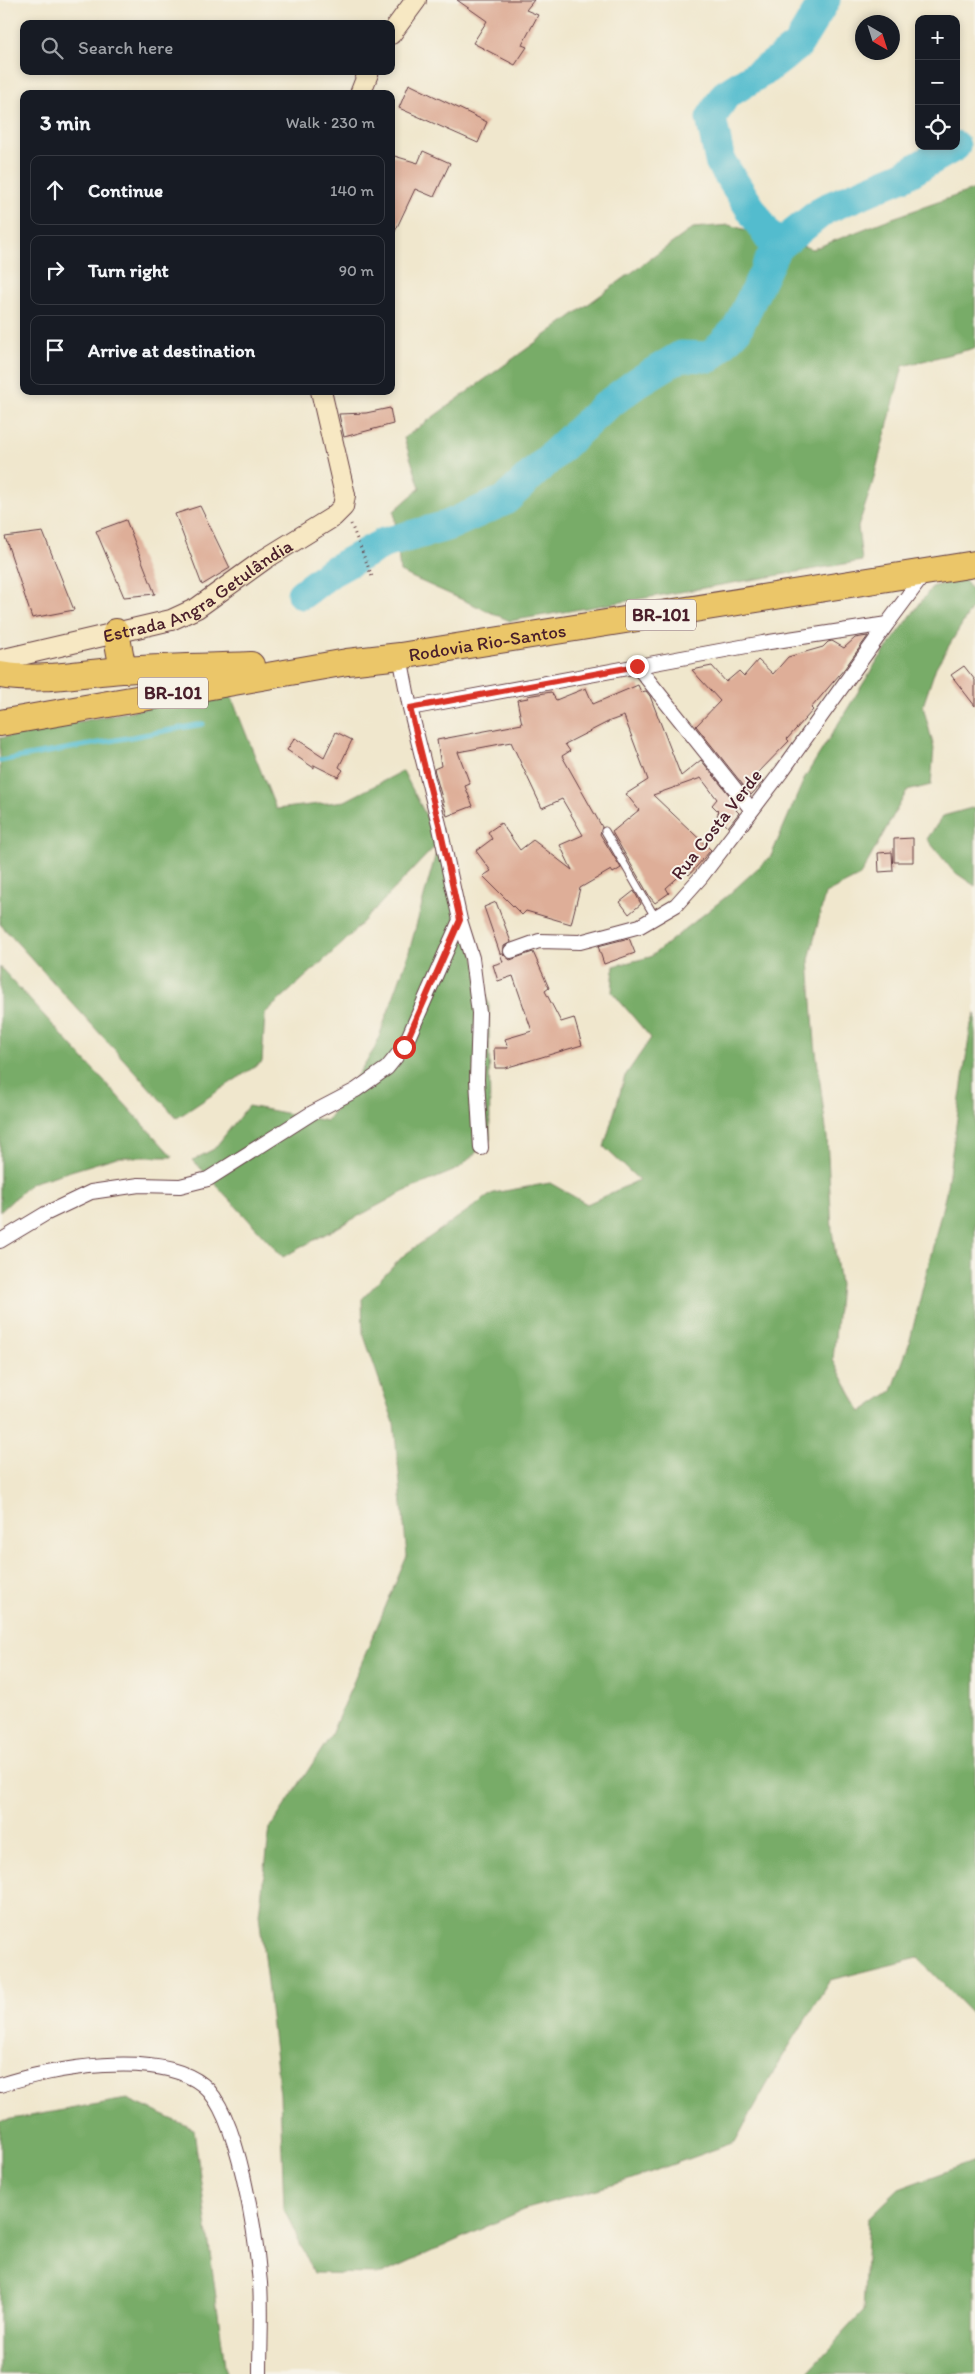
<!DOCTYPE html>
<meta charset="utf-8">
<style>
:root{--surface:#171b24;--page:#20242c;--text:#f1f3f6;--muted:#9ea1a6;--line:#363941}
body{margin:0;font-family:Itim,sans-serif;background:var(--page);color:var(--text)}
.controls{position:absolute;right:15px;top:15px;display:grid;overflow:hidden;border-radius:10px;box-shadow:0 2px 8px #0003}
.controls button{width:45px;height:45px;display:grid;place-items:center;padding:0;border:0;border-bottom:1px solid var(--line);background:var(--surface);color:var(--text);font:25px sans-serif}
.compass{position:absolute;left:855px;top:15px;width:45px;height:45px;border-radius:50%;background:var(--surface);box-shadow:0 2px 8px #0003;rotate:141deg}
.stop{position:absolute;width:15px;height:15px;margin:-11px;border:4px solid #d93025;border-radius:50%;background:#fff}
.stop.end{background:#d93025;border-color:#fff;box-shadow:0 1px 5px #0008}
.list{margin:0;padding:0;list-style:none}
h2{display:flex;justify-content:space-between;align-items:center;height:65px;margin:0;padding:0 20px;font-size:21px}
h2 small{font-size:16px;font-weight:400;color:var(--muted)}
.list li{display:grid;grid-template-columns:32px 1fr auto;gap:15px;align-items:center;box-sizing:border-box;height:70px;margin:0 10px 10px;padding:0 10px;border:1px solid var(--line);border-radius:10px}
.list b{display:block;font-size:19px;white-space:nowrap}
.list em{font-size:16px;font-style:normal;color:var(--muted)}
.icon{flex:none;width:28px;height:28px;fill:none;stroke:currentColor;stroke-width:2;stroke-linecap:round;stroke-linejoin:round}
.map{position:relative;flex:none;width:975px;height:2374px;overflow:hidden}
.search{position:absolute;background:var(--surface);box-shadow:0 2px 8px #0003;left:20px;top:20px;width:375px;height:55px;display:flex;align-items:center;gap:12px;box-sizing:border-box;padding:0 18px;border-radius:10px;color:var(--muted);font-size:19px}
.panel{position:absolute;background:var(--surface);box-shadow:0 2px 8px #0003;left:20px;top:90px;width:375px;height:305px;border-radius:10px}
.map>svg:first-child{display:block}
.forest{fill:#78ac68;stroke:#61664a}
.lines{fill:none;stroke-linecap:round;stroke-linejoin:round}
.stream{stroke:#52bcce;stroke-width:5}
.river{stroke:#52bcce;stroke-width:31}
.building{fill:#deae98}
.lane-casing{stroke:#633d43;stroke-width:9}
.street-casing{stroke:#633d43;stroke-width:16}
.secondary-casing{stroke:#633d43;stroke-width:22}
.highway-casing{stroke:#633d43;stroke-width:28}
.path{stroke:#633d43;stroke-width:3;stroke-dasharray:1 4;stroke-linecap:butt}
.lane{stroke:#fff;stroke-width:7}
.street{stroke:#fff;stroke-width:14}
.secondary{stroke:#f7e8c3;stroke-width:20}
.highway{stroke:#ebc669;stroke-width:26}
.route{stroke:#d93025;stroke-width:6}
.labels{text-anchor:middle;stroke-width:4;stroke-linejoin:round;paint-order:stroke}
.shield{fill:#f7f3e8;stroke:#7e5f64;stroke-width:1}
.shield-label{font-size:18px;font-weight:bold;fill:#4a1f2b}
.street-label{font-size:19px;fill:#4a1f2b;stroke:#f7f3e8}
</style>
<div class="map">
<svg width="975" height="2374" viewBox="0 0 975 2374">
<rect width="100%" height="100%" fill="#f7f3e8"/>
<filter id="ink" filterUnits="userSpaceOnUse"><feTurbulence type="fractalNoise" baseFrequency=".02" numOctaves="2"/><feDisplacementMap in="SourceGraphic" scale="10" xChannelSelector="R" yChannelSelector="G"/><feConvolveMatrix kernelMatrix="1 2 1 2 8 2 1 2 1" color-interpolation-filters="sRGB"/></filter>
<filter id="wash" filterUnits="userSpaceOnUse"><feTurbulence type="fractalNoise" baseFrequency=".0096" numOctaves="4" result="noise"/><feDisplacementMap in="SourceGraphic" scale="20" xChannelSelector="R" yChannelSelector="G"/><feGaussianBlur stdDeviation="1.12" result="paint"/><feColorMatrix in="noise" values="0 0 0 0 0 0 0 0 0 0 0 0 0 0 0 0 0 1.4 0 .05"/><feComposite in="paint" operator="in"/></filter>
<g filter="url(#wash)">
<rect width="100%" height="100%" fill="#f0e7cd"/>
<path class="forest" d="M975,189V348L903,366L872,485L858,527L862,561L510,621L400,572L394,511L420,488L404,438L693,228L729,225L813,249L884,221Z
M964,578L975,596V603L936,667L923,706L934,748L931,785L907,791L860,876L825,894L809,960L815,1043L827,1137L832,1230L840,1285L833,1360L861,1412L892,1391L909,1344L946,1193L971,1024L975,1014V2017L918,1958L830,1980L780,2061L735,2142L629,2180L523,2210L382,2274L314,2273L284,2209L280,2095L259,1914L270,1828L330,1737L407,1556L394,1423L363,1333L362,1299L404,1255L493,1193L550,1183L587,1204L639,1180L604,1147L625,1076L651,1038L612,992L614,966L650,957L727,896L771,856L805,777L876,663L932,587Z
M229,691L276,809L345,801L403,771L439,841L489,1006L490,1140L458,1169L403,1192L283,1257L193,1160L214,1149L248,1106L327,1121L375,1048L407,959L439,842L344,942L265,1013L262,1062L177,1118L0,924V738Z
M975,807V886L953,871L927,839L943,816Z
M0,967L173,1157H117L31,1183L0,1212Z
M127,2099L194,2129L226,2374H0V2121Z
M975,2161V2374H806L863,2312L868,2219L899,2189Z"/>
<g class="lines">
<path class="stream" d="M0,761L203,724"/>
<path class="river" d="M776,248L720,161L711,118L725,95L771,66L797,46L825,0
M302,594L331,572L384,543L447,526L505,500L603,408L638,382L681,356L710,357L737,329L776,248L825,209L903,176L955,146"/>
</g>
<g id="blocks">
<path class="building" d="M457,0H534L526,10L538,15L522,45L527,47L515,65L473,43L487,21Z
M409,84L487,122L478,143L399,108Z
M423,151L450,163L434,197L415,189L391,240V155L418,163Z
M390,408L393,424L344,437L339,414L366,413Z
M200,506L230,568L202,585L175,514Z
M126,520L155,594L124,597L96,531Z
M43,532L74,610L32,618L5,537Z
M868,636L845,668L811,708L813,710L787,739L789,741L757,774L763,782L751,795L696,726L720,701L692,670L712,666L726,682L739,671L744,676L758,660L773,674L788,657L823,647L828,642L832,641L844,648L855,638Z
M964,666L975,680V706L951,675Z
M638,685L641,692L646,691L650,696L681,776L701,760L739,807L736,810L739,813L728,827L717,815L719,812L712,805L717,799L701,778L653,795L711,850L689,875L685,871L666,888L669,893L655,903L650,897L612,832L639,810L626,794L648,780L624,716L610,721L565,744L570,751L562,756L602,827L600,834L621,868L613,873L611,870L580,888L571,924L526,911L522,915L483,876L491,871L476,851L492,839L488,832L501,823L520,850L533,840L572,870L560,845L583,835L562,799L542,808L511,742L458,752L470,784L465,786L473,806L447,816L434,769L441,766L437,740L522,724L517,700L528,698L527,696L551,692L556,700L586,688L593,704Z
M336,732L352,740L339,767L343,770L338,777L314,765V768L287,750L295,738L324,757Z
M913,838V862H894V839Z
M892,852L893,871L879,872L878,853Z
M634,891L641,904L629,914L620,902Z
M496,902L511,942L504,946L503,954L510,960L533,952L549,988L545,991L561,1022L574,1018L582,1045L505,1068H495L494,1048H508L505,1039L532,1031L513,976L498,981L493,965L503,962L484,907Z
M629,938L635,953L604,964L598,946Z"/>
</g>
</g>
<g filter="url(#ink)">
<use href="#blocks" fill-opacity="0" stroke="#633d43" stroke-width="1"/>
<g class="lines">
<g class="lane-casing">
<path id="lane" d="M605,831L655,917"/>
</g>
<g class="street-casing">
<path id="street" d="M400,656L410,708L763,643L887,624L925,573
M637,666L751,809
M460,920L472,958L479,1013L477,1080L481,1148
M511,951L539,941L580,942L640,926L676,905L701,877L782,771L887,624
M0,1241L45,1214L91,1192L139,1185L180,1186L208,1179L312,1113L356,1090L387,1068L404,1047L460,920L440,828L410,708
M0,2085C51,2068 158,2049 203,2085C239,2114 256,2236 260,2283C262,2313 260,2344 260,2374"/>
</g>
<g class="secondary-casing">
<g id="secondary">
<path d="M391,34L416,0"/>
<path d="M360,94L369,71"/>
<path id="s1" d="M0,660L171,620L197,608L265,559L333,517L343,507L345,495L321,391"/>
</g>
</g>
<g class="highway-casing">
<g id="highway">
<path d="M116,632L123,670"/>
<path d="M0,675C39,682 82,673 122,670C165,667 208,667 251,665"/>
<path id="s2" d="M0,723L347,662L400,656L975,564"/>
</g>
</g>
<path class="path" d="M351,524L373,579"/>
<use href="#lane" class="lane"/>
<use href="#street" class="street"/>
<use href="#secondary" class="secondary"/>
<use href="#highway" class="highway"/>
</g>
</g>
<g class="lines" filter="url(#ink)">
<path class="route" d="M404,1047L460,920L440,828L410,708L637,666"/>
</g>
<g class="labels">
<g class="shield">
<rect x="626" y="599.5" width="70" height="31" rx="4"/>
<rect x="138" y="677.5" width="70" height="31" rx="4"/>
</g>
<g class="shield-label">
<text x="661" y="621">BR-101</text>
<text x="173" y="699">BR-101</text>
</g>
<g class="street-label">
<text dy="7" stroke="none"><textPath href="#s1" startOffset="212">Estrada Angra Getulândia</textPath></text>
<text dy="7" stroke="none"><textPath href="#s2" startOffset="494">Rodovia Rio-Santos</textPath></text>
<text transform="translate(716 824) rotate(-52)" y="7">Rua Costa Verde</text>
</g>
</g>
</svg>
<div class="controls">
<button>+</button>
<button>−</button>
<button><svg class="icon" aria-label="locate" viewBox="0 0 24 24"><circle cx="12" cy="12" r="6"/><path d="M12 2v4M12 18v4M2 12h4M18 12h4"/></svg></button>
</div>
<svg class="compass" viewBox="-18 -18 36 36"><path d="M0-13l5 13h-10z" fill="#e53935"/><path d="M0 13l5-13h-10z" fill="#9ea1a6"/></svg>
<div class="stop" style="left:404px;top:1047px"></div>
<div class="stop end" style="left:637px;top:666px"></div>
<div class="search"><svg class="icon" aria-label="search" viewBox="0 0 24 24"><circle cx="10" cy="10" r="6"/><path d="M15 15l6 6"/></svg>Search here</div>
<section class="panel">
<h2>3 min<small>Walk · 230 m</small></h2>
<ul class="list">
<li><svg class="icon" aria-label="ahead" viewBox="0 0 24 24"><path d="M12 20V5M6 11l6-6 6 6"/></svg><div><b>Continue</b></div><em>140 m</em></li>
<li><svg class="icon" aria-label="right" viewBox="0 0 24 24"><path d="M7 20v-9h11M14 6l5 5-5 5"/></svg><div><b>Turn right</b></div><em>90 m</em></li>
<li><svg class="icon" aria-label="arrive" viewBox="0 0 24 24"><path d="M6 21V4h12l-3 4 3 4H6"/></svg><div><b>Arrive at destination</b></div></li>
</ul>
</section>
</div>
